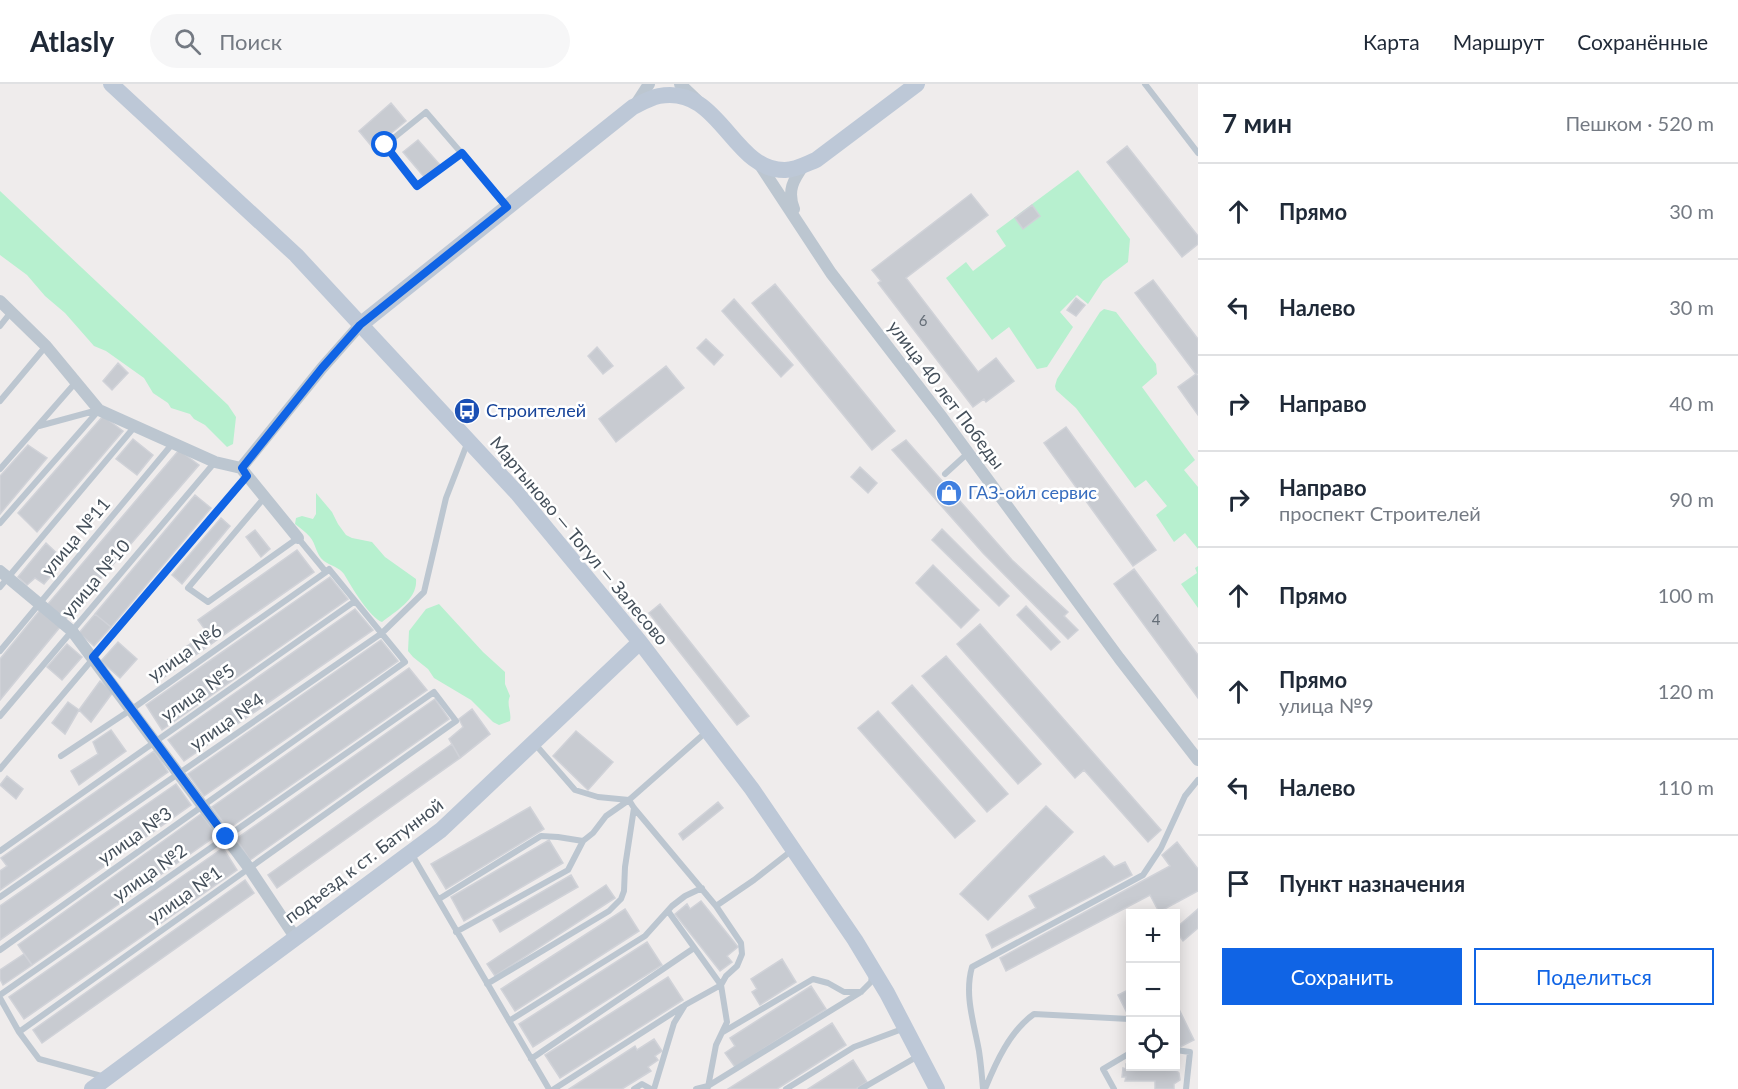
<!DOCTYPE html>
<html lang="ru">
<meta charset="utf-8">
<style>
:root{--surface:#fff;--page:#f6f6f7;--text:#1f2937;--muted:#747a83;--line:#e0e1e3;--accent:#1064e5}
body{margin:0;font-family:Lato,sans-serif;background:var(--page);color:var(--text)}
.controls{position:absolute;right:18px;bottom:18px;display:grid;overflow:hidden;border-radius:0px;box-shadow:0 3px 15px #0003}
.controls button{width:54px;height:54px;display:grid;place-items:center;padding:0;border:0;border-bottom:2px solid var(--line);background:var(--surface);color:var(--text);font:30px sans-serif}
.stop{position:absolute;width:18px;height:18px;margin:-14px;border:4px solid #1064e5;border-radius:50%;background:#fff}
.stop.end{background:#1064e5;border-color:#fff;box-shadow:0 2px 6px #0008}
.list{margin:0;padding:0;list-style:none}
h2{display:flex;justify-content:space-between;align-items:center;height:78px;margin:0;padding:0 24px;font-size:26px}
h2 small{font-size:20px;font-weight:400;color:var(--muted)}
.list li{display:grid;grid-template-columns:39px 1fr auto;gap:18px;align-items:center;box-sizing:border-box;height:96px;padding:0 24px;border-top:2px solid var(--line)}
.list b{display:block;font-size:22px;white-space:nowrap}
.list p{margin:0;font-size:20px;white-space:nowrap;color:var(--muted)}
.list em{font-size:20px;font-style:normal;color:var(--muted)}
.actions{display:flex;gap:12px;padding:18px 24px}
.actions a{flex:1;padding:14px 0;border:2px solid var(--accent);border-radius:0px;text-align:center;font-size:21px;color:var(--accent)}
.actions .main{background:var(--accent);color:#fff}
.icon{flex:none;width:33px;height:33px;fill:none;stroke:currentColor;stroke-width:2;stroke-linecap:round;stroke-linejoin:round}
.map{position:relative;flex:none;width:1198px;height:1005px;overflow:hidden}
header{display:flex;align-items:center;gap:36px;box-sizing:border-box;height:84px;padding:0 30px;background:var(--surface);border-bottom:2px solid var(--line)}
header strong{font-size:28px}
nav{display:flex;gap:33px;margin-inline-start:auto;font-size:21px}
.search{width:420px;height:54px;background:var(--page);display:flex;align-items:center;gap:15px;box-sizing:border-box;padding:0 21px;border-radius:33px;color:var(--muted);font-size:22px}
main{display:flex}
aside{flex:1;background:var(--surface)}
.map>svg:first-child{display:block}
.green{fill:#b7f0cf}
.building{fill:#c8cbd1;stroke:#d0d2d8;stroke-width:1.5}
.lines{fill:none;stroke-linecap:round;stroke-linejoin:round}
.lane{stroke:#bcc6d0;stroke-width:6}
.street{stroke:#bcc6d0;stroke-width:12}
.secondary{stroke:#bdc8d7;stroke-width:16}
.route{stroke:#1064e5;stroke-width:8}
.labels{text-anchor:middle;stroke-width:5;stroke-linejoin:round;paint-order:stroke}
.number-label{font-size:15px;fill:#656e78}
.street-label{font-size:18px;fill:#444f5a;stroke:#fff}
.transit-label{font-size:18px;fill:#164399;stroke:#fff;text-anchor:start}
.shop-label{font-size:18px;fill:#366cbe;stroke:#fff;text-anchor:start}
</style>
<header>
<strong>Atlasly</strong>
<div class="search"><svg class="icon" aria-label="search" viewBox="0 0 24 24"><circle cx="10" cy="10" r="6"/><path d="M15 15l6 6"/></svg>Поиск</div>
<nav><a>Карта</a><a>Маршрут</a><a>Сохранённые</a></nav>
</header>
<main>
<div class="map">
<svg width="1198" height="1005" viewBox="0 0 1198 1005">
<rect width="100%" height="100%" fill="#efecec"/>
<path class="green" d="M1078,86L1130,155L1128,178L1103,197L1088,220L1077,211L1060,228L1073,243L1047,283L1037,285L1009,243L992,256L946,194L966,178L973,187L1006,162L996,147Z
M0,107L228,321L236,333L233,360L227,363L205,341L194,335L190,330L171,324L168,319L153,309L144,294L106,267L94,262L65,229L45,212L27,191L0,171Z
M1104,225L1116,228L1156,280L1157,290L1142,303L1195,376L1184,386L1198,403V465L1185,449L1174,458L1156,431L1167,422L1146,396L1135,404L1076,324L1056,306L1055,302L1057,295L1100,228Z
M316,409L332,428L338,440L346,451L352,454L372,458L385,473L416,495C418,515 396,527 382,538C370,534 351,502 344,490C339,483 331,482 324,477C316,471 316,460 310,453C306,448 300,444 295,440L296,434L302,432L313,435L316,430Z
M1198,482V524L1181,500L1197,489L1195,484Z
M439,520L483,568L505,588V600L510,612C506,621 512,628 510,637L499,641L493,638L471,616L434,594L428,585L413,573L408,567L409,547L426,525Z"/>
<path class="building" d="M391,19L406,37L373,64L359,47Z
M418,56L440,81L425,94L403,68Z
M1127,62L1198,152V160L1182,173L1107,78Z
M971,110L988,131L906,194L978,288L996,274L1014,297L986,318L984,315L973,323L878,199L881,197L872,186Z
M1032,121L1040,132L1023,145L1015,134Z
M1153,196L1198,255V289L1196,290L1135,209Z
M775,200L895,347L872,366L752,219Z
M1076,214L1085,221L1076,232L1067,226Z
M734,215L793,281L781,293L722,227Z
M706,255L723,271L714,281L697,264Z
M597,263L613,282L603,290L588,272Z
M118,279L128,289L112,306L103,297Z
M666,282L684,304L616,358L599,335Z
M1196,290L1198,292V331L1178,303Z
M103,332L123,347L37,448L18,429Z
M1066,343L1156,466L1133,482L1044,359Z
M133,355L153,371L137,391L116,375Z
M906,356L1012,476L1068,528L1064,532L1078,546L1068,555L983,469L892,366Z
M28,361L47,374L0,430V392Z
M179,366L199,381L66,535L47,521Z
M860,383L877,399L868,409L851,393Z
M195,411L211,424L111,543L95,530Z
M221,434L230,442L182,500L172,491Z
M942,445L1009,512L999,522L932,456Z
M255,446L270,465L261,473L246,453Z
M46,459L64,476L44,500L35,494L27,501L18,493Z
M297,466L314,488L214,558L198,536Z
M933,481L979,526L961,544L916,499Z
M1134,485L1198,571V614L1114,500Z
M330,493L348,515L162,646L146,621Z
M660,520L749,632L737,641L649,529Z
M1026,522L1060,558L1051,566L1017,531Z
M355,525L373,546L184,677L168,656Z
M40,526L60,543L0,616V575Z
M95,530L111,543L94,562L79,549Z
M980,540L1161,746L1148,758L1084,686L1075,694L957,560Z
M207,548L214,558L163,594L156,584Z
M381,556L398,577L204,712L188,690Z
M118,558L137,575L120,594L101,577Z
M67,560L82,573L62,596L47,583Z
M946,572L1041,680L1018,700L922,592Z
M409,584L427,606L228,745L212,723Z
M100,597L113,608L91,638L79,626Z
M912,601L1008,710L987,728L892,619Z
M435,615L449,635L250,776L236,755Z
M68,618L79,626L65,650L52,639Z
M472,625L490,650L460,674L449,655L463,643L459,635Z
M878,627L975,737L955,754L858,644Z
M111,646L126,667L79,701L71,687L98,670L93,658Z
M576,647L613,678L588,706L553,672Z
M452,660L460,674L277,804L268,791Z
M154,667L168,688L0,806V787L7,782L1,774Z
M7,692L23,705L16,715L0,701Z
M176,700L191,721L0,856V822Z
M718,718L723,724L683,756L679,750Z
M1046,722L1073,748L988,836L960,810Z
M530,723L544,745L446,805L431,780Z
M201,730L217,751L32,881L18,861Z
M549,756L563,779L464,837L451,813Z
M1177,758L1198,785V807L1159,828L1150,811L1006,887L1000,874L1170,782L1162,771Z
M223,764L237,786L24,935L9,913Z
M1104,772L1114,783L1125,778L1132,791L992,864L986,851L1036,824L1029,812Z
M571,791L578,803L500,848L493,836Z
M245,796L254,809L42,959L33,946Z
M606,801L615,814L495,892L487,880Z
M701,817L738,863L727,872L732,878L720,887L675,830L687,820L690,825Z
M625,825L639,847L515,927L501,905Z
M1198,825V844L1183,857L1176,847V844Z
M647,858L662,881L533,963L519,940Z
M24,870L32,881L3,901L0,895V886Z
M782,875L796,898L760,921L752,908L757,905L751,895Z
M668,893L683,916L560,994L545,971Z
M811,902L826,925L735,983L725,969L735,962L730,954Z
M1130,905V927L1127,929L1118,911Z
M1176,919L1194,956L1178,964L1176,960Z
M832,939L846,961L777,1005H728Z
M654,955L662,967L655,972L658,976L648,983L651,987L622,1005H569L635,962L637,966Z
M853,976L867,998L856,1005H808Z
M1126,980H1130V982H1175V985L1179,989L1180,996L1174,1000V1005H1155V997H1125L1126,993H1122L1123,984L1126,985Z"/>
<g class="lines">
<path class="lane" d="M1145,0L1198,69
M462,69L417,102L385,61L426,28L507,122
M0,242L11,228
M0,317L46,262
M39,342L98,326
M0,385L76,298
M945,390L968,369
M0,439L99,326
M0,503L136,341
M0,567L173,359
M0,632L215,378
M705,649L629,716L634,724L716,822L754,796L791,767
M535,660L575,706L598,713L629,716
M61,672L132,625L326,488
M0,685L247,392
M0,767L355,517
M411,769L549,1005
M0,813L382,549L424,508L446,414L467,360
M439,815L541,752L558,753L583,757
M456,848L568,786L583,757L593,749L606,732L629,716
M0,866L405,578L329,485L326,488L298,454L208,518L188,504L264,414
M487,900L609,827L621,815L624,807L625,783L634,724
M0,911L434,608L456,637L19,948
M0,914L19,948L39,975L105,993
M509,937L645,852L672,822L685,812L702,804
M723,948L813,895L828,899L844,908H861
M1176,966L1190,968L1186,1005
M531,975L694,864
M708,1003L716,961L727,938L721,901L726,892L737,882L742,870L741,859L716,822
M554,1005L682,923
M634,1005L642,1000L651,1005
M654,1005L674,939L685,921L721,901L668,827
M696,1005L708,1002L861,908L871,898L872,892
M786,1005L854,963L905,944
M861,1005L920,971
M983,1005C982,992 981,980 979,967C974,939 964,911 972,883L1143,791L1161,764L1185,712L1198,696
M985,1005C996,978 1010,947 1034,930L1129,935L1130,938
M1114,1005L1103,985L1130,969"/>
<path class="street" d="M680,0L697,16
M636,20L649,0
M758,78L831,189L941,332L1119,574L1198,676
M794,125C787,107 793,96 804,81
M0,217L46,262L99,326L215,378L241,384L322,284L360,241
M241,384L298,454
M0,487L72,547L249,784L295,853"/>
<path class="secondary" d="M111,0L296,171L517,409L640,558L752,705L855,856L887,909L937,1005
M360,241L633,23C641,19 650,14 659,12C720,0 732,87 785,86C796,86 806,80 816,76L917,0
M92,1005L441,746L640,558"/>
</g>
<g class="lines">
<path class="route" d="M226,753L93,573L247,392L242,384L322,284L360,241L507,123L462,69L417,102L385,61"/>
</g>
<defs>
<g id="bus-disc" transform="scale(1.35)"><circle r="9.5" fill="#1a4fb4" stroke="#fff"/><path d="M-5-6H5V4H4V6H2V4H-2V6H-4V4H-5ZM-3.5-4V0h7V-4ZM-3.5 1.2v1.5H-2V1.2ZM2 1.2v1.5H3.5V1.2Z" fill="#fff"/></g>
<g id="shop-disc" transform="scale(1.35)"><circle r="9.5" fill="#3f7fe0" stroke="#fff"/><path d="M-5-2.5h2.3a2.7 3.5 0 0 1 5.4 0H5L5.5 6h-11ZM-1.5-2.5h3a1.5 2.3 0 0 0-3 0Z" fill="#fff"/></g>
</defs>
<g fill-rule="evenodd">
<use href="#bus-disc" x="467" y="327"/>
<use href="#shop-disc" x="949" y="409"/>
</g>
<g class="labels">
<g class="number-label">
<text x="923" y="242">6</text>
<text x="1156" y="541">4</text>
</g>
<g class="street-label">
<text transform="translate(946 311) rotate(53)" y="6">улица 40 лет Победы</text>
<text transform="translate(76 453) rotate(-50)" y="6">улица №11</text>
<text transform="translate(579 457) rotate(50)" y="6">Мартыново — Тогул — Залесово</text>
<text transform="translate(96 495) rotate(-50)" y="6">улица №10</text>
<text transform="translate(185 569) rotate(-35)" y="6">улица №6</text>
<text transform="translate(198 609) rotate(-35)" y="6">улица №5</text>
<text transform="translate(227 638) rotate(-35)" y="6">улица №4</text>
<text transform="translate(135 752) rotate(-35)" y="6">улица №3</text>
<text transform="translate(364 777) rotate(-37)" y="6">подъезд к ст. Батунной</text>
<text transform="translate(150 789) rotate(-35)" y="6">улица №2</text>
<text transform="translate(185 811) rotate(-35)" y="6">улица №1</text>
</g>
<g class="transit-label">
<text x="486" y="333">Строителей</text>
</g>
<g class="shop-label">
<text x="968" y="415">ГАЗ-ойл сервис</text>
</g>
</g>
</svg>
<div class="controls">
<button>+</button>
<button>−</button>
<button><svg class="icon" aria-label="locate" viewBox="0 0 24 24"><circle cx="12" cy="12" r="6"/><path d="M12 2v4M12 18v4M2 12h4M18 12h4"/></svg></button>
</div>
<div class="stop" style="left:385px;top:61px"></div>
<div class="stop end" style="left:226px;top:753px"></div>
</div>
<aside>
<h2>7 мин<small>Пешком · 520 m</small></h2>
<ul class="list">
<li><svg class="icon" aria-label="ahead" viewBox="0 0 24 24"><path d="M12 20V5M6 11l6-6 6 6"/></svg><div><b>Прямо</b></div><em>30 m</em></li>
<li><svg class="icon" aria-label="left" viewBox="0 0 24 24"><path d="M17 20v-9H6M10 6l-5 5 5 5"/></svg><div><b>Налево</b></div><em>30 m</em></li>
<li><svg class="icon" aria-label="right" viewBox="0 0 24 24"><path d="M7 20v-9h11M14 6l5 5-5 5"/></svg><div><b>Направо</b></div><em>40 m</em></li>
<li><svg class="icon" aria-label="right" viewBox="0 0 24 24"><path d="M7 20v-9h11M14 6l5 5-5 5"/></svg><div><b>Направо</b><p>проспект Строителей</p></div><em>90 m</em></li>
<li><svg class="icon" aria-label="ahead" viewBox="0 0 24 24"><path d="M12 20V5M6 11l6-6 6 6"/></svg><div><b>Прямо</b></div><em>100 m</em></li>
<li><svg class="icon" aria-label="ahead" viewBox="0 0 24 24"><path d="M12 20V5M6 11l6-6 6 6"/></svg><div><b>Прямо</b><p>улица №9</p></div><em>120 m</em></li>
<li><svg class="icon" aria-label="left" viewBox="0 0 24 24"><path d="M17 20v-9H6M10 6l-5 5 5 5"/></svg><div><b>Налево</b></div><em>110 m</em></li>
<li><svg class="icon" aria-label="arrive" viewBox="0 0 24 24"><path d="M6 21V4h12l-3 4 3 4H6"/></svg><div><b>Пункт назначения</b></div></li>
</ul>
<div class="actions"><a class="main">Сохранить</a><a>Поделиться</a></div>
</aside>
</main>
